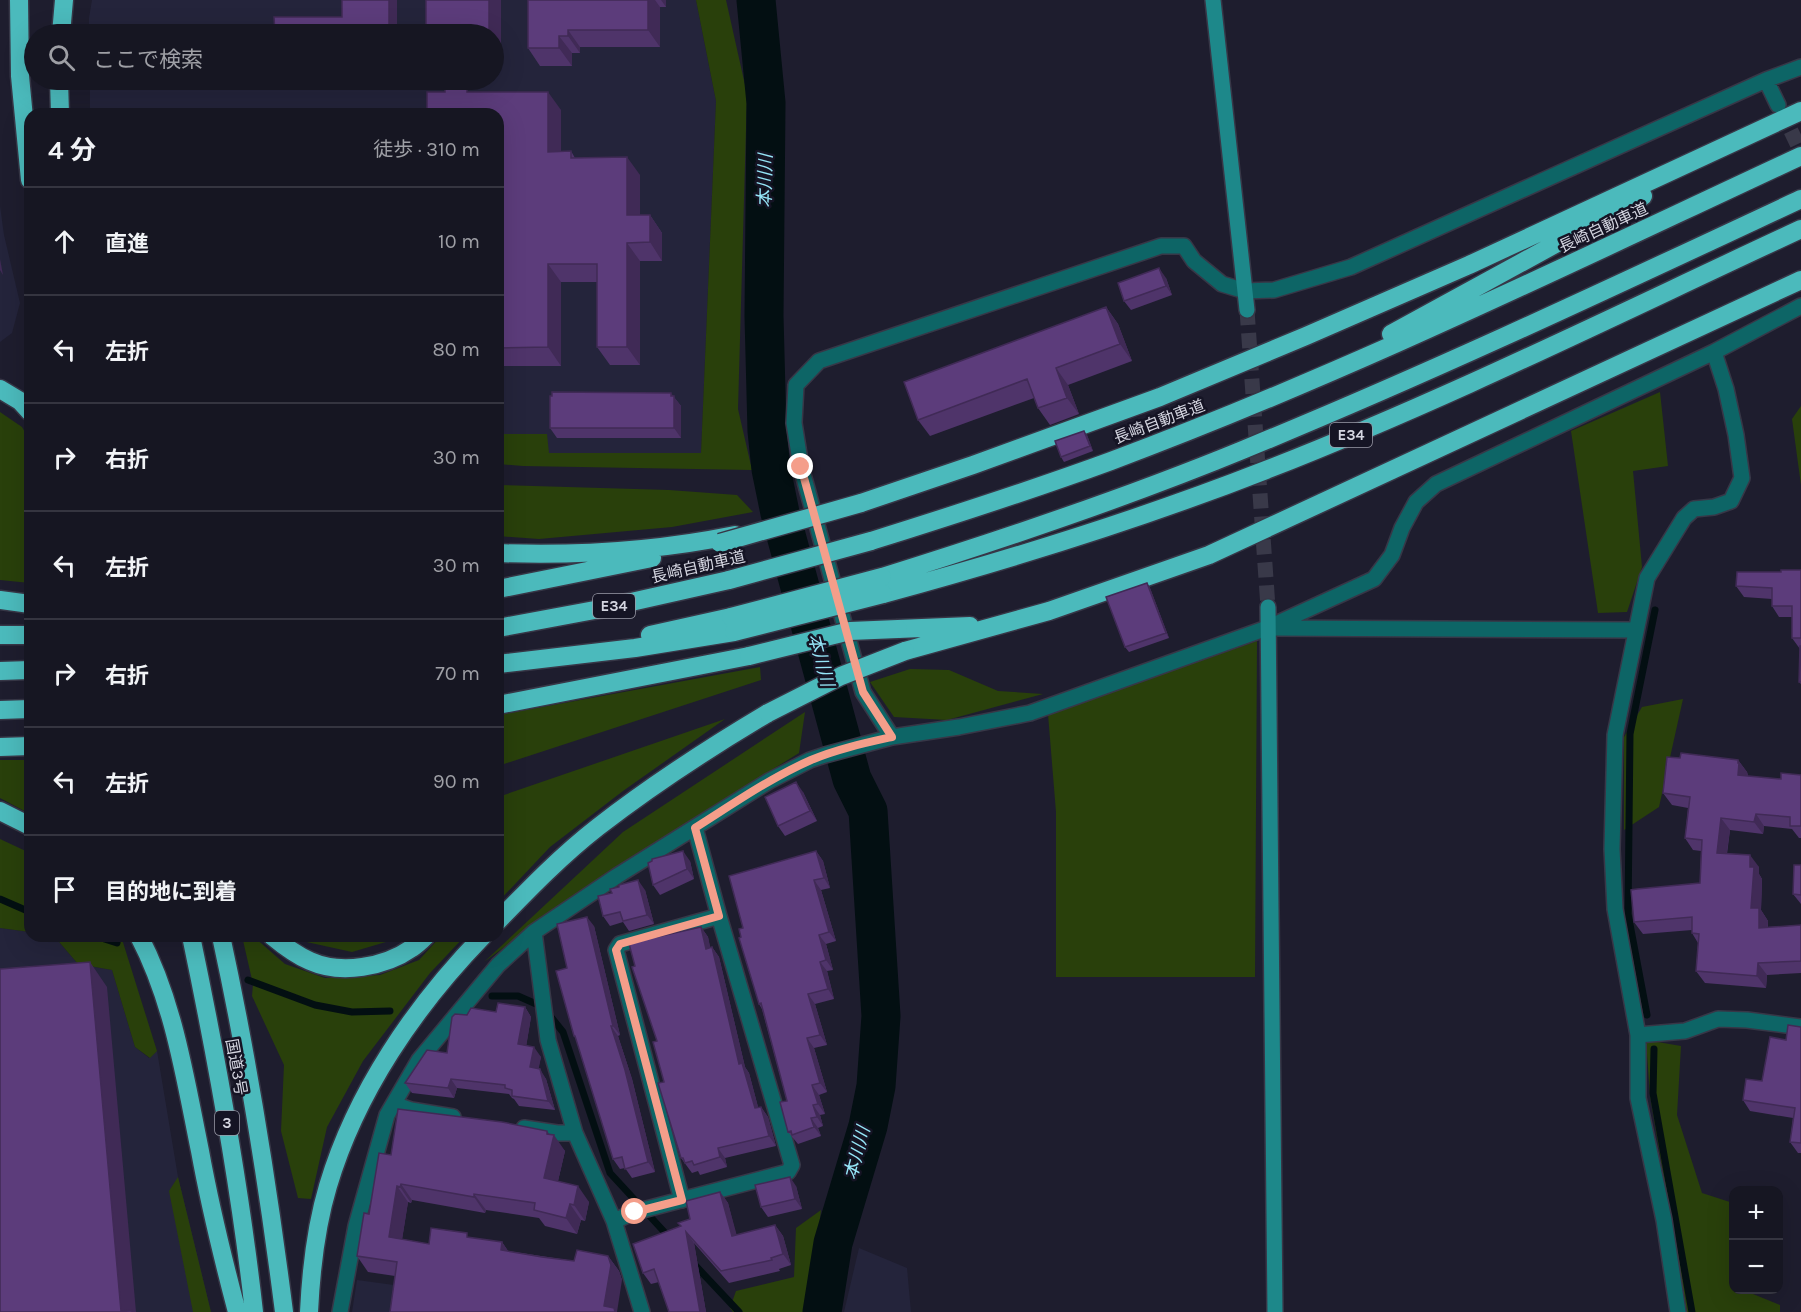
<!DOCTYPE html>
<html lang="ja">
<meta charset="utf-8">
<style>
:root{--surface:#161622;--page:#1f1f2a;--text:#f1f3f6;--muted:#9e9fa5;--line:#353540}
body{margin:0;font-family:Karla,"Noto Sans JP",sans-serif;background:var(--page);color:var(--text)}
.controls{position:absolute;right:18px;bottom:18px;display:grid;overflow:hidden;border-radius:12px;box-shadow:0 6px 24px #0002}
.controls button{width:54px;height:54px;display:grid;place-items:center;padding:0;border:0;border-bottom:2px solid var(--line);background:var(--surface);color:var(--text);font:30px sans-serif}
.stop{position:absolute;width:18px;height:18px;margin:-14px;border:4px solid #f49e8a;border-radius:50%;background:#fff}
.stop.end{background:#f49e8a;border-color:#fff;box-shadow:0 2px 6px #0008}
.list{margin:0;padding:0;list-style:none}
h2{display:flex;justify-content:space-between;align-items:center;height:78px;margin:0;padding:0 24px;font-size:26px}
h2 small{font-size:20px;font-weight:400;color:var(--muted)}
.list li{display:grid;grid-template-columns:39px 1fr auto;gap:18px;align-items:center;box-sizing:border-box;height:108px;padding:0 24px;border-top:2px solid var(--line)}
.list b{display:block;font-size:22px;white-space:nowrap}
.list em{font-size:20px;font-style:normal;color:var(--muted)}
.icon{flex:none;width:33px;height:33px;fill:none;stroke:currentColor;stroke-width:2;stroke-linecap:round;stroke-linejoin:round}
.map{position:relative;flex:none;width:1801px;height:1312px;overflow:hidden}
.search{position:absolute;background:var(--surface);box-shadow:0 6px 24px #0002;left:24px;top:24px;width:480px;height:66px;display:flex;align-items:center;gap:15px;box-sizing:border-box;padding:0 21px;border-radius:33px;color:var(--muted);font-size:22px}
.panel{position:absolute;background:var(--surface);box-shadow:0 6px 24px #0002;left:24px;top:108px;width:480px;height:834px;border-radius:18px}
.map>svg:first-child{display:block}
.built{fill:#24243b}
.green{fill:#29400b}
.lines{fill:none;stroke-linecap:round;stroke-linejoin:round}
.stream{stroke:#030f12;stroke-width:7}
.river{stroke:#030f12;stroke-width:39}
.street-tunnel{stroke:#393949;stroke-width:15;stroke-dasharray:15 8;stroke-linecap:butt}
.secondary-tunnel{stroke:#393949;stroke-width:15;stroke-dasharray:15 8;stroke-linecap:butt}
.street-casing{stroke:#373747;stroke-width:18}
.secondary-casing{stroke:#373747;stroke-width:18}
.highway-casing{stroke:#373747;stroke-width:21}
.street{stroke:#0d6566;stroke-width:15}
.secondary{stroke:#1d888a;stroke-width:15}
.highway{stroke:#4bbabc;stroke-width:18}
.highway-bridge-casing{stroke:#373747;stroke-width:21;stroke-linecap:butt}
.highway-bridge{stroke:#4bbabc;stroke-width:18}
.wall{fill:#4f346a}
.shaded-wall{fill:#402a56}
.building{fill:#5c3c7b;stroke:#402a56;stroke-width:1.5}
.route{stroke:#f49e8a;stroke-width:8}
.labels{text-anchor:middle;stroke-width:5;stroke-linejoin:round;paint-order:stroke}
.shield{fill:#151424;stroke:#9b9ba8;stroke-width:1.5}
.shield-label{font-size:15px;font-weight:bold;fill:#d4d5e0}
.street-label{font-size:16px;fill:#d4d5e0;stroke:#151424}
.water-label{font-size:18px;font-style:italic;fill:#96e6f8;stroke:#151424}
</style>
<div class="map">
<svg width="1801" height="1312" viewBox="0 0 1801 1312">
<rect width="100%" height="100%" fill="#1e1d2e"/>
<path class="built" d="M92,0H696L716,101L701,454L549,453L498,464V114H90V80H494V34H89V18Z
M0,206L4,235L20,303L12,333L0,342Z
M0,928L30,932V936H54L78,964L112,970L135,1047L149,1058L157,1051L178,1177L211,1312H0Z
M859,1248L907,1268L911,1312H844Z
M357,1280L594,1312H352Z"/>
<path class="green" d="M696,0H726L747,94L738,409L752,470L523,466L498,464V434H547L549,453H701L716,101Z
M1660,392L1668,466L1633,471L1642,567L1627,612L1598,613L1571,431Z
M1801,406V485L1792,419Z
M0,412L22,427L30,441V583L0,580Z
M498,485L669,490L737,495L753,512L672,527L539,539L498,536Z
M1257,641L1255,977H1056V812L1048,714Z
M760,667L761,680L498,766V715Z
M910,669L949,670L998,691L1043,694L947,720L894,717L870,682Z
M1683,699L1659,807L1624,830V737L1642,707Z
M805,712L799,753L612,869L484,962L623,832Z
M725,719L623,791L550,847L498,902V797Z
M0,760H30V814L0,798Z
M0,839L30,853V932L0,928Z
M54,936H121L157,1051L150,1058L135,1047L112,970L78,964Z
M242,936H253L285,964L325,978L380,975L419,960L441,936H465L430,973L363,1061L327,1127L311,1199L298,1198L281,1131L284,1065L252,996L253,984Z
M296,936H399L396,939L352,952L302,941Z
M1646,1040L1681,1046L1677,1115L1702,1193L1733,1203L1734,1290H1748V1292L1780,1305V1312H1687L1650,1096Z
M178,1177L211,1312H193L169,1191Z
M821,1210L809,1312H733L730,1308L736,1291L794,1277L796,1228Z"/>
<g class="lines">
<path class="stream" d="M0,899L30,912
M95,936L117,943
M248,980L315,1005L352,1012L390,1011
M492,996H518L543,1007L563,1032L610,1173L669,1237
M1647,1015L1628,914L1630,734L1655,610
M1654,1049L1653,1093L1692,1312
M693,1263L739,1312"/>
<path class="river" d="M756,0L766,103L764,316L767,431L771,469L780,513L852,779L868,811L881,1016L876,1086L868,1126L833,1243L822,1312"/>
<path class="street-tunnel" d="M1781,110L1801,152"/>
<path class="secondary-tunnel" d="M1247,310L1268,607"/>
<g class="street-casing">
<path id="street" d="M1766,80L1778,105
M1273,628L1636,630
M892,737L863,692L801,467L794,423L796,385L819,361L1161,246H1184L1194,261L1222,284L1245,291L1274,290L1351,267L1766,80L1801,67
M1638,1035L1685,1031L1718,1019L1747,1020L1801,1027
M394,1104L411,1110L453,1117
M524,1128L557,1133H575
M682,1200L616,950L620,944L719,916
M614,1221L635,1212L788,1172L792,1165L719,916L695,828
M340,1312L356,1226L387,1115L419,1060L498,965L534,932
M642,1312L614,1221L575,1133L548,1040L534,932L617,876L769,781L810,760L825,755L892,737L959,727L1030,713L1267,628L1374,579L1392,555L1402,528L1416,502L1436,484L1714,352L1801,306
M1678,1312L1664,1220L1638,1098V1035L1615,909L1612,849L1615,735L1647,578L1684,518L1694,509L1714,507L1731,501L1742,478L1736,435L1726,389L1714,352"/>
</g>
<g class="secondary-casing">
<path id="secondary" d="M1213,0L1247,310
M1268,607L1275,1312"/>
</g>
<g class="highway-casing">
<path id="highway" d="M19,0L20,76L30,180
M61,34L64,0
M59,80L60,114
M1391,334L1643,196
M0,389L20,401L30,412
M861,503L973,465L1160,397L1306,336L1469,265L1801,111
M871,541C951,516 1032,490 1111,461C1347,373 1573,262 1801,156
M498,553C578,556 656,551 735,535
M882,577C1004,539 1126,498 1245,449C1433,372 1617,285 1801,199
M498,589L652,558
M883,594C1012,559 1141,519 1266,470C1448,399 1624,311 1801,229
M0,600L30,604
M498,628L600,609L729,580
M898,629L970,626
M0,635H30
M650,635L731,617
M905,651L1049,611L1209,555L1801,280
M498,664L635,648L734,632
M0,671L30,670
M498,705L749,656
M0,710L30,709
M0,747L30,746
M0,811L30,826
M498,921C530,888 562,855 598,827C652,785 709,748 768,713
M139,936C174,1003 185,1078 200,1151C210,1206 223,1259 237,1312
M191,936C217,1060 240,1186 254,1312
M221,936C248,1060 268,1186 284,1312
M272,936C284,946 296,955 310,961C341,975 385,967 412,948C417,945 422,940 426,936
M309,1312C311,1270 316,1226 328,1186C356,1092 415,1006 483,936"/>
</g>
<use href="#street" class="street"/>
<use href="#secondary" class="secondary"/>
<use href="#highway" class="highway"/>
<g class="highway-bridge-casing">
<path id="highway-bridge" d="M720,543L861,503
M729,580L871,541
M731,617L882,577
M734,632L883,594
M749,656L850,631L898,629
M768,713L841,676L905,651"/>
</g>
<use href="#highway-bridge" class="highway-bridge"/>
</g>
<path class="wall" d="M426,0H501V49H494V34H429L426,31Z
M528,0H666V7H660V47H580V53H572V66H540L528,48Z
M471,92L561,110V152L571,151L575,158L640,175V215H650L662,233V261H640V365H610L597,347V282H561V366H499V381H498V114Z
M1166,278L1172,295L1131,310L1124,301Z
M1106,307L1118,324L1132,361L1068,385L1079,414L1050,425L1038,408L1034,398L930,436L918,420Z
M673,396L681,406V438H557L550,428Z
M1087,435L1093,451L1064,462L1061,457Z
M1801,570V684L1799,682L1800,649L1792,638V617H1779L1772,606V599L1744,597L1736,586L1781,572Z
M1147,583L1150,588L1169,638L1129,652L1125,647Z
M1738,760L1747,772L1748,776L1781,779L1801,775V838H1799L1792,829L1764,826L1763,834L1730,830L1727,854L1759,867V874L1762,879L1761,910L1768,921V927L1801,925V973L1767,975L1766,988L1705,983L1696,971L1698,943L1692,933V930L1643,934L1634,922L1700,883L1701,851L1693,850L1685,838L1688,808L1672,805L1663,793Z
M803,792L817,821L785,836L778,826Z
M816,851L823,861L830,888L821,890L836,941L826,944L833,970L827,971L834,999L815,1004L827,1045L814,1048L827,1092L819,1095L825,1114L820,1115L823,1126L818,1128L821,1136L798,1144L788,1132L787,1101L762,1009L759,1004L741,937L743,928Z
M690,861L694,879L660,895L653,885Z
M1801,865V904L1793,894Z
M645,890L654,924L629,931L623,922L610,926L603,916Z
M594,926L620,1035L618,1036L632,1079L655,1172L632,1178L625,1168L620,1169L613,1159L577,1041L574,1036L567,968Z
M701,927L708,937L710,948L712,947L719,957L745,1067L749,1073L758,1107H761L768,1117L776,1146L725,1158L727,1167L700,1175L698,1171L692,1173L681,1158L664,1082L657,1041L635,966L653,935L658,937Z
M525,1007L531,1017L526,1046L541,1057L538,1069L546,1079L555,1110L519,1106L514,1099L512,1098L509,1094L457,1088L454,1098L412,1093L405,1083L447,1053L467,1015L496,1012Z
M1801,1027V1153H1798L1790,1142L1793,1118L1750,1111L1743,1100L1762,1081L1786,1040Z
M549,1134L565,1151L558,1181L589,1202L585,1221L581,1220L577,1234L545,1226L539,1218L486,1210L485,1213L412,1200L411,1203L408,1202L402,1239L429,1244L470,1238L502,1242L508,1251L574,1261L608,1256L619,1271L622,1280L395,1276L368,1272L357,1256L369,1214L391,1155Z
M796,1186L802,1209L768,1217L761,1207Z
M720,1192L728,1203L736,1235L775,1225L783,1236L791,1265L779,1269L780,1271L729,1283L694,1243L706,1312H669L659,1282L651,1284L643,1273L681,1227Z"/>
<path class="shaded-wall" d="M389,0H397V34H389Z
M489,0H501V49L494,38V34H491L489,32Z
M648,0H655L660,7V47L648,30Z
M661,0H666V7Z
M568,30L580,47V53L568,36Z
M559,36L572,53V66L559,48Z
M548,92L561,110V170L548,152Z
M627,157L640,175V233L627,215Z
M650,215L662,233V261L650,242Z
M627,243L640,261V365L627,347Z
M0,259L3,275L0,270Z
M548,264L561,282V366L548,347Z
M1159,268L1166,278L1172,295L1166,286Z
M1106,307L1118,324L1132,361L1120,344Z
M498,364L499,366V381L498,379Z
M1056,368L1068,385L1079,414L1067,398Z
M671,393L681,406V438L674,428Z
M1084,431L1087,435L1093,451L1090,446Z
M1147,583L1150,588L1169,638L1166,633Z
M1738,760L1747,772L1748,775H1738Z
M796,782L803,792L817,821L810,811Z
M1756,814L1764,826L1763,834L1754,822Z
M1721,818L1730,830L1725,865L1717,853Z
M683,851L690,861L694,879L687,869Z
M816,851L823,861L830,888L824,878Z
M1750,855L1759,867V874L1762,879L1761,910L1768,921L1767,940L1759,928L1751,908L1750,867Z
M638,880L645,890L654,924L647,915Z
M814,880L821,890L836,941L829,932Z
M587,917L594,926L620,1035L613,1026Z
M701,927L708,937L713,959L706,949Z
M819,935L826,944L833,970L826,960Z
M712,947L719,957L745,1067L749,1073L761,1118L755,1108L739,1064Z
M90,962L107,987L136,1312H121V1311Z
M820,962L827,971L834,999L828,989Z
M1758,963L1767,975L1766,988L1757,976Z
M808,994L815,1004L827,1045L820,1035Z
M525,1007L531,1017L525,1054L518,1044Z
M611,1026L618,1036L632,1079L655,1172L648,1162Z
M807,1038L814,1048L827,1092L820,1083Z
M534,1047L541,1057L537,1077L530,1067Z
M540,1069L546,1079L555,1110L548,1101Z
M451,1079L457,1088L454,1098L448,1088Z
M812,1085L819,1095L825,1114L818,1104Z
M813,1105L820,1115L823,1126L817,1117Z
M761,1107L768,1117L776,1146L769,1136Z
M811,1118L818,1128L821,1136L814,1127Z
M547,1131L553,1139L554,1135L565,1151L555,1194L544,1178Z
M718,1148L725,1158L727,1167L720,1157Z
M790,1177L796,1186L802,1209L795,1199Z
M401,1184L412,1200L411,1203L400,1187Z
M397,1186L408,1202L400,1253L389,1237Z
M578,1186L589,1202L585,1221L574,1205Z
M720,1192L728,1203L740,1247L732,1236Z
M474,1194L486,1210L485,1213L474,1197Z
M570,1204L581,1220L577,1234L566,1218Z
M775,1225L783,1236L791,1265L783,1254Z
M686,1232L694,1243L706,1312H700Z
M502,1242L513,1258L501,1250Z
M608,1256L619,1271L622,1280L617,1312H608L604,1306Z"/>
<path class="building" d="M342,0H389V34H275L274,17H342Z
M426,0H489V32H468V34H447V31H426Z
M528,0H648V30H568V36H559V48H528Z
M445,85H467V92H548V152L571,151V158L627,157V215H650V242L627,243V347H597V264H548V347L498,348V114H427V92H445Z
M1159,268L1166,286L1124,301L1118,283Z
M1106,307L1120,344L1056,368L1067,398L1038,408L1027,379L918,420L904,382Z
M552,392L671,393V396H674V428H550V396H552Z
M1084,431L1090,446L1061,457L1055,441Z
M1781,570H1801V638H1792V606H1772V588L1736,586L1737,572H1781Z
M1147,583L1166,633L1125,647L1106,597Z
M1800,646H1801V682H1799Z
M1681,753L1738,760V763H1739L1738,775L1781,779V773L1801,775V826H1790V817L1756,814L1754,822L1721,818L1717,853L1750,855V867H1754L1751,908H1759V928L1801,925V961L1758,963L1757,976L1696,971L1699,934L1692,933V917L1634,922L1631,890L1637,889L1700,883L1702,840L1685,838L1690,797L1663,793L1667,757L1680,758Z
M796,782L810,811L778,826L765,797Z
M683,851L687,869L653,885L648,863L652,861V859Z
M816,851L824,878L814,880L829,932L819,935L826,960L820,962L828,989L808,994L820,1035L807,1038L820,1083L812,1085L818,1104L813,1105L817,1117L811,1118L814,1127L792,1135L791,1131L788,1132L780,1102L787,1101L761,1003L759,1004L739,938L741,937L739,929L743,928L729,876Z
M1794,865H1801V895L1793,894Z
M638,880L647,915L623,921L620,912L603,916L598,896L612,893L610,889L619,887V885Z
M587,917L613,1026H611L625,1070L648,1162L625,1169L622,1157L613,1159L575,1036H574L556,971L567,968L557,924Z
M701,927L706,949L712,947L739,1064L742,1063L755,1108L761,1107L769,1136L718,1148L720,1157L694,1165L692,1161L685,1163L683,1158H681L658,1083L664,1082L653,1042L657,1041L632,967L635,966L628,940L652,933V936L656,935L657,937Z
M90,962L121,1311L132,1310V1312H0V969Z
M498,1003L525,1007L518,1044L534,1047L530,1067L540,1069L548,1101L512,1096V1090L505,1088V1085L451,1079L448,1088L405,1083L427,1050L447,1053L452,1017L455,1014L467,1015L471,1008L496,1012Z
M1788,1025L1801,1027V1143L1790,1142L1795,1108L1743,1100L1746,1079L1762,1081L1770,1037L1786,1040Z
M398,1109L502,1122L547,1131V1134L554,1135L544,1178L578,1186L574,1205L570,1204L566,1218L534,1210L535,1203L474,1194V1197L401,1184L400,1187L397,1186L389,1237L429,1244L431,1228L467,1233V1237L502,1242L501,1250L542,1257L574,1261L577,1250L608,1256L611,1265L604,1306L614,1308L615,1312H390L397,1262L357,1256L364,1213L369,1214L379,1153L391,1155Z
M790,1177L795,1199L761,1207L755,1185Z
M720,1192L732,1236L775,1225L783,1254L771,1258L772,1260L721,1271L686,1232L700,1312H669L654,1269L643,1273L633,1244L681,1226L678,1223L690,1219L686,1201Z"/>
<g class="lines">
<path class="route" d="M635,1212L682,1200L616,950L620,944L719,916L695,828C733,804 770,778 811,760C837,749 865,743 892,737L863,692L801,467"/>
</g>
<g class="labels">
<g class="shield">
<rect x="1330" y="423" width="42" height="24" rx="4.5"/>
<rect x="593" y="594" width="42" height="24" rx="4.5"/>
<rect x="215" y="1111" width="24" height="24" rx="4.5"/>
</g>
<g class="shield-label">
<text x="1351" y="440">E34</text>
<text x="614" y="611">E34</text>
<text x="227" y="1128">3</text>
</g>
<g class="street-label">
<text transform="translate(1603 227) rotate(-25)" y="6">長崎自動車道</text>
<text transform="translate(1159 421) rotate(-21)" y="6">長崎自動車道</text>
<text transform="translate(698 566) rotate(-13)" y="6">長崎自動車道</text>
<text transform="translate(237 1067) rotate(80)" y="6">国道3号</text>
</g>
<g class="water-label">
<text transform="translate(765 181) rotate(-89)" y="6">本川川</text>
<text transform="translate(821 660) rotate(75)" y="6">本川川</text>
<text transform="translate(857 1153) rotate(-75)" y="6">本川川</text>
</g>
</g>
</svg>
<div class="controls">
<button>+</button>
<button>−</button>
</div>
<div class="stop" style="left:635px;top:1212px"></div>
<div class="stop end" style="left:801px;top:467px"></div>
<div class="search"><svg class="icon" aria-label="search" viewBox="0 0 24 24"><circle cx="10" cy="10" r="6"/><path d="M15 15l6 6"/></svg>ここで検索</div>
<section class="panel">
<h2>4 分<small>徒歩 · 310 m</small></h2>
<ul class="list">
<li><svg class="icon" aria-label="ahead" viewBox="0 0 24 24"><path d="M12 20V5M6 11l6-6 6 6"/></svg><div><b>直進</b></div><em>10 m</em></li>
<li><svg class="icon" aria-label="left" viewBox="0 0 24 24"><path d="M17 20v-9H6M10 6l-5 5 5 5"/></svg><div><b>左折</b></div><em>80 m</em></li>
<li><svg class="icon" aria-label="right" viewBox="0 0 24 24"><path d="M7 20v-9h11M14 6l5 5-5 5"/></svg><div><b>右折</b></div><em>30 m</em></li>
<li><svg class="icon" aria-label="left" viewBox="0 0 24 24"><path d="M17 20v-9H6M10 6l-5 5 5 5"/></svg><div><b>左折</b></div><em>30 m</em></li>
<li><svg class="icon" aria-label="right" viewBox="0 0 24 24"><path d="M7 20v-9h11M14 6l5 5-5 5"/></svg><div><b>右折</b></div><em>70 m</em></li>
<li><svg class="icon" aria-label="left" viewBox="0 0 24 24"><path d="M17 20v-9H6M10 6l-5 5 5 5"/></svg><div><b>左折</b></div><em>90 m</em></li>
<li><svg class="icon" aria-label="arrive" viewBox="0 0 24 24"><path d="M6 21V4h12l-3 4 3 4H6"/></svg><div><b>目的地に到着</b></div></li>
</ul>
</section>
</div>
